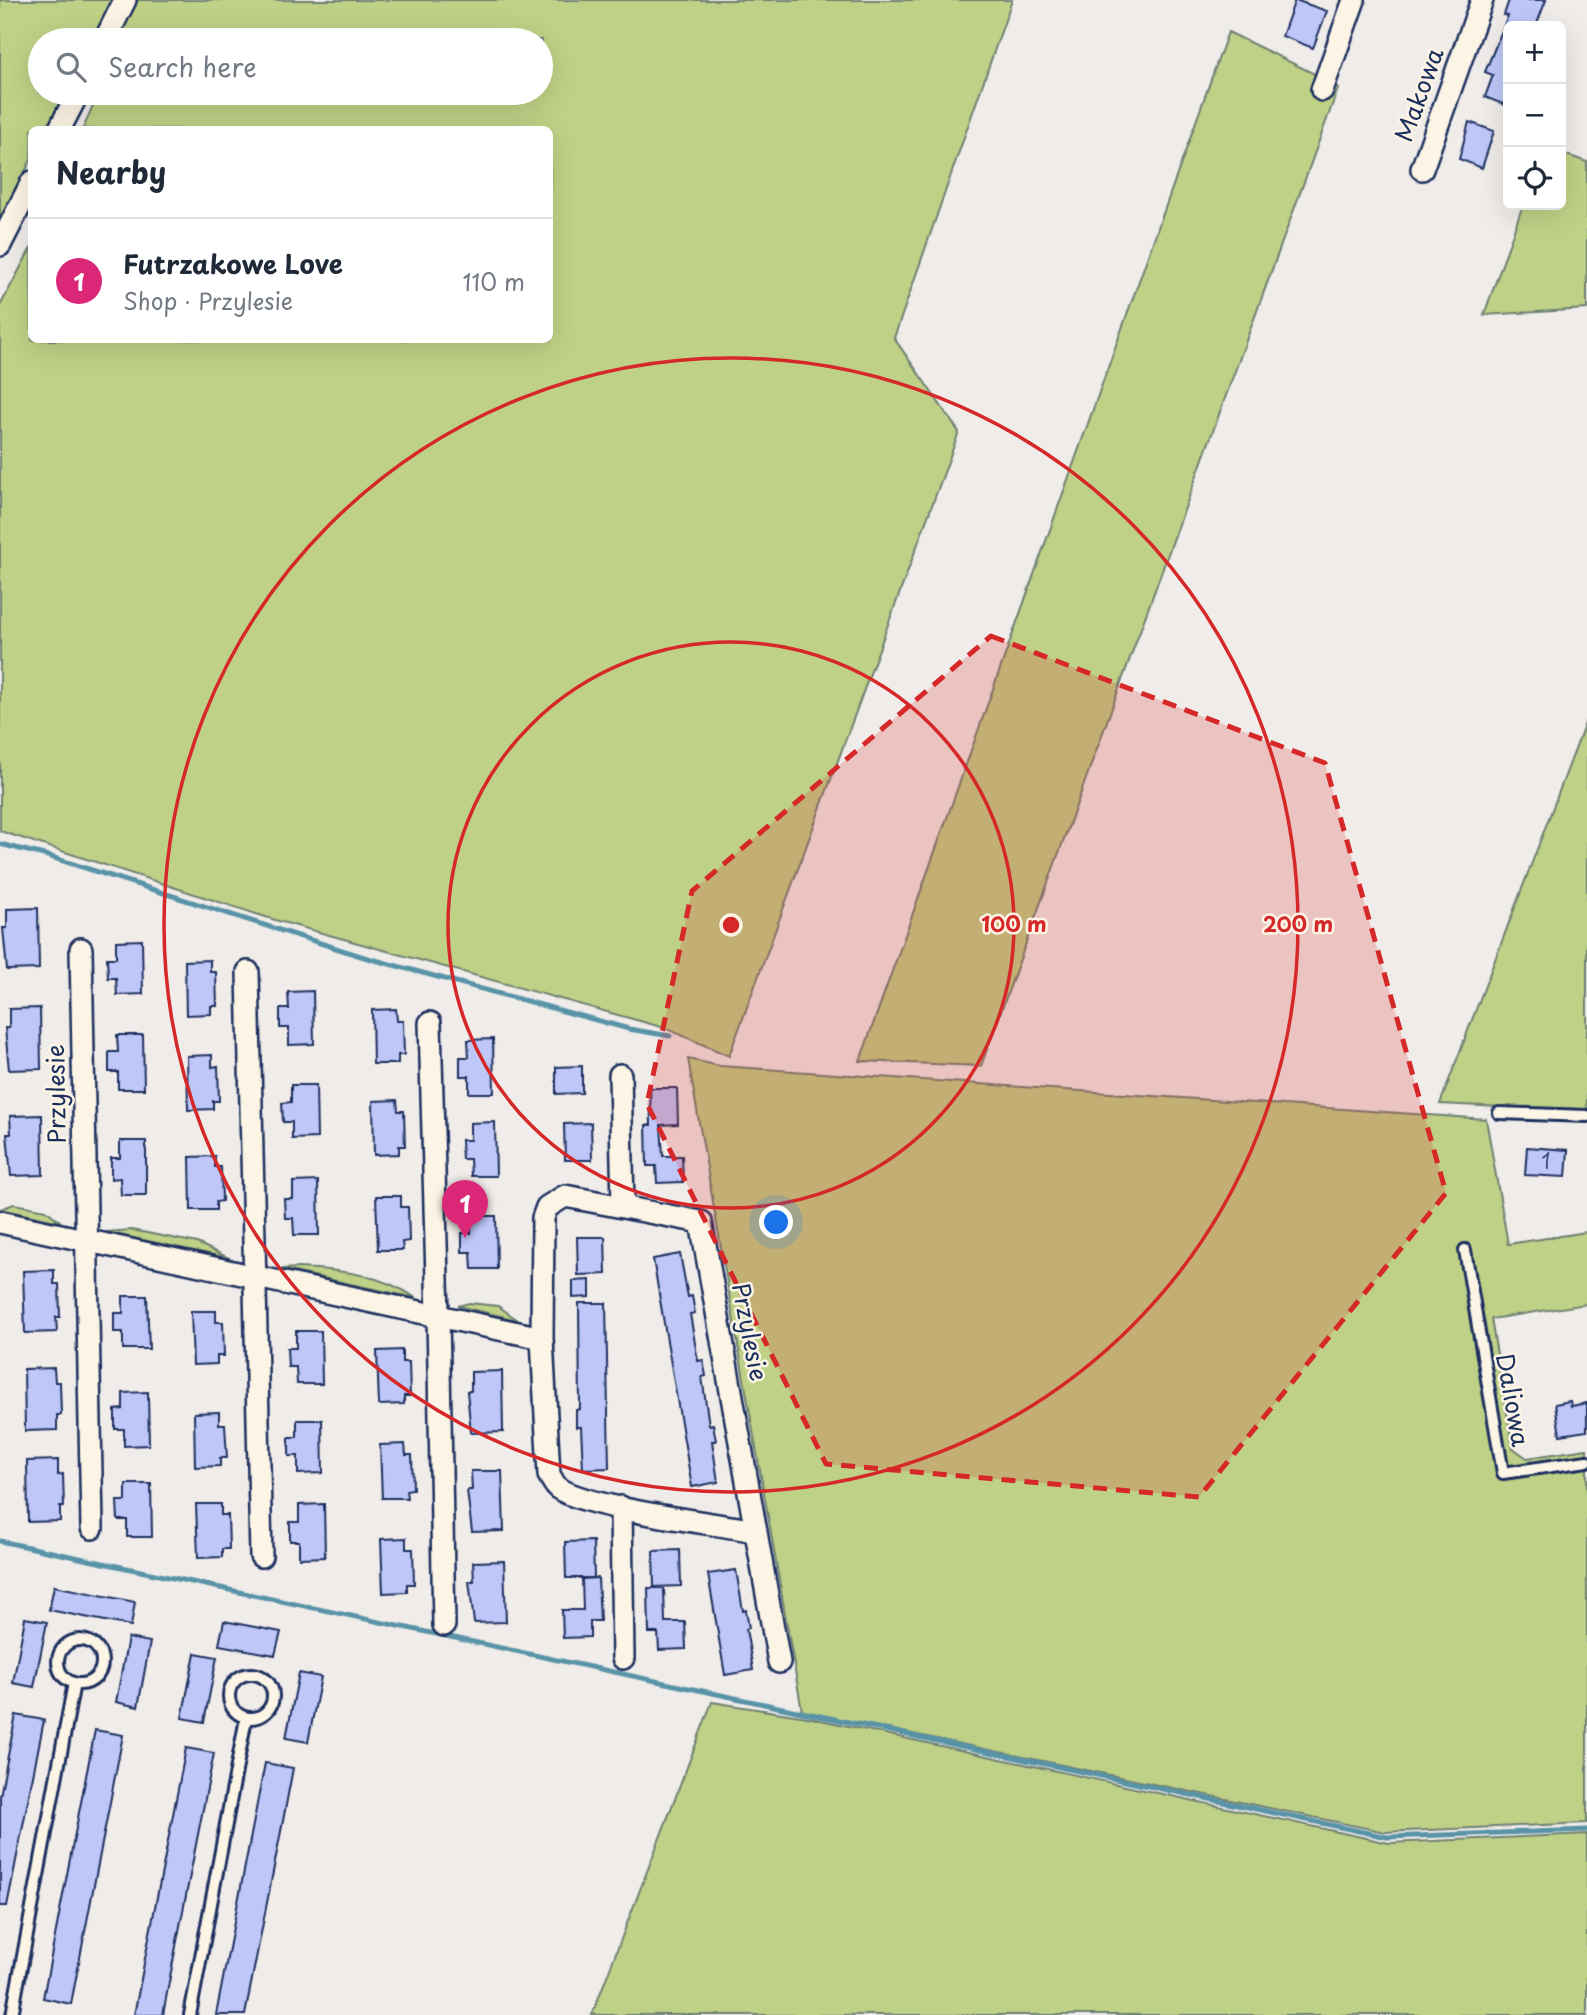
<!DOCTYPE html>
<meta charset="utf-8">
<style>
:root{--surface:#fff;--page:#f6f6f7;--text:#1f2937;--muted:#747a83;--line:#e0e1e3;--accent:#db2777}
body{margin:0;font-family:"Playpen Sans",sans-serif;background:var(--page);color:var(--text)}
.controls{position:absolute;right:21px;top:21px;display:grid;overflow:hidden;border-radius:10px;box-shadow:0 7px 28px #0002}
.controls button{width:63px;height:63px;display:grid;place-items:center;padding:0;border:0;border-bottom:2px solid var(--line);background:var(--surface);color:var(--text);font:35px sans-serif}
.you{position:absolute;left:777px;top:1223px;width:24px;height:24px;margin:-18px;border:5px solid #fff;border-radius:50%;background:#1a73e8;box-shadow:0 0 0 10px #1a73e833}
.badge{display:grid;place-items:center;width:46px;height:46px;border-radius:50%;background:var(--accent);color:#fff;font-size:23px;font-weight:700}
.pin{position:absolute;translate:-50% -58px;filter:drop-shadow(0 2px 4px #0008)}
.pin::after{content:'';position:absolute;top:37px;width:24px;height:21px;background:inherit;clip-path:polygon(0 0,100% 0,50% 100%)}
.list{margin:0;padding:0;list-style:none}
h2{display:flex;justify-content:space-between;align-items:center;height:91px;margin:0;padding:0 28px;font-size:30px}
h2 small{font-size:23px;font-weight:400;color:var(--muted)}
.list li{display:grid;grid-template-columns:46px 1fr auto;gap:21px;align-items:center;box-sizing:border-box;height:126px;padding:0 28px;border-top:2px solid var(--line)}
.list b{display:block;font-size:26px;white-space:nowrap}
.list p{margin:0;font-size:23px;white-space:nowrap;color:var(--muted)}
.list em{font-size:23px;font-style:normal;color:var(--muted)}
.icon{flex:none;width:38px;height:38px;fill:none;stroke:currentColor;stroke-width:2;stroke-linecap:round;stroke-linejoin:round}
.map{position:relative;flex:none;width:1587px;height:2015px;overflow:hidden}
.search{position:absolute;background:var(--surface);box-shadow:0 7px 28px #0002;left:28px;top:28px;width:525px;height:77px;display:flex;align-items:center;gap:18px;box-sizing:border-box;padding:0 24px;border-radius:38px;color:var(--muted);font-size:26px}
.panel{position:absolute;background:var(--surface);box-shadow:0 7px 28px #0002;left:28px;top:126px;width:525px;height:217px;border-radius:10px}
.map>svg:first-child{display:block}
.green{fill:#bfd186;stroke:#6d8072;stroke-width:2}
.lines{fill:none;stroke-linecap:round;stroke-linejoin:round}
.stream{stroke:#5993a8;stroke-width:5}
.building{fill:#bfc7f9;stroke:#1b2f5e;stroke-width:2}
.service-casing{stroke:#1b2f5e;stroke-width:16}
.minor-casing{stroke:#1b2f5e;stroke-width:26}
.service{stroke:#fcf5e5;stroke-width:10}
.minor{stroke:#fcf5e5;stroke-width:21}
.marked{fill:#d62828;fill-opacity:0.2;stroke:#d62828;stroke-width:5;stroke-dasharray:14 9;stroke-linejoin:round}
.ring{fill:none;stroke:#d62828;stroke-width:3.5}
.labels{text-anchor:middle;stroke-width:5;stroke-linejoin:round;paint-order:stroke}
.number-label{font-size:21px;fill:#445585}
.street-label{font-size:24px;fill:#1b2f5e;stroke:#fcf5e5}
.centre{fill:#d62828;stroke:#fcf5e5;stroke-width:3.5}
.ring-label{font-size:21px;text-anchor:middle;font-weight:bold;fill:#d62828;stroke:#fcf5e5;stroke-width:5;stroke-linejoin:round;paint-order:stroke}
</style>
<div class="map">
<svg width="1587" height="2015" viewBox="0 0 1587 2015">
<rect width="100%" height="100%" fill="#f0ece9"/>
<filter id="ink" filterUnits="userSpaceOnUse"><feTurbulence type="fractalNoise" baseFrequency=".0143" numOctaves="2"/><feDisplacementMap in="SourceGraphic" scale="14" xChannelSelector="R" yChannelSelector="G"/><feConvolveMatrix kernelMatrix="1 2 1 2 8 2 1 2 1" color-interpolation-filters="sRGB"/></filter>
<g filter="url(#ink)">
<path class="green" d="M0,0H114L93,40H40V93H66L47,129L32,130L31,160L0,221Z
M134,0H1012L894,338L959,432L729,1056L665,1028L275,920L0,831V306L31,248L32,340H550V130L83,129L98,93H541V40H114Z
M1228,32L1321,77L1338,89L981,1066L860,1061Z
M1561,153L1587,162V309L1484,315L1523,205H1561Z
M1587,718V1111L1440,1104Z
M688,1059L720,1066L1486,1119L1508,1244L1587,1232V1304L1491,1319L1513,1448L1527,1458L1587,1449V1823L1385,1832L802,1711Z
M14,1204L46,1210L61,1222L0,1209Z
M132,1230L197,1243L231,1259L106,1232Z
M299,1268C340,1270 381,1274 416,1298L281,1269Z
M469,1303L498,1306L518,1320L458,1306Z
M712,1702L807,1717L1389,1843L1587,1834V2015H592Z"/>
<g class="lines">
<path class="stream" d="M0,844L48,856L364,957L629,1029L670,1036
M0,1541L1387,1837L1587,1830"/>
</g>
<path class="building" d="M1295,0L1327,11L1313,48L1282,36Z
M1509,0H1546L1536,26H1508V95L1505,105L1485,97L1493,75L1485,72L1508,16L1504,15Z
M1469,122L1494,131L1482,168L1459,159Z
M38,908L39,969L7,970L3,928H7V909Z
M142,940L143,994L117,995L116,978H108L107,958H116V941Z
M210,960V972H216L217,1006H211V1014L186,1015L185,961Z
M313,991L314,1044L289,1045V1028H280V1009H289L288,992Z
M40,1008L41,1069L9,1070L5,1028H9V1009Z
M396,1009L397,1021H403L404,1055H398V1064H373L372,1010Z
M117,1035H143L144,1089H118V1072H109V1052H118Z
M493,1039L494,1093H469V1076H460V1057H469L468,1040Z
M212,1055V1067L218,1066L219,1101H213V1109L188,1110L187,1056Z
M582,1066V1093L556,1094V1067Z
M291,1085H316L317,1138L292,1139V1122H283L282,1103L291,1102Z
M650,1088H677L678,1124L661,1125L663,1156H682L683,1182L657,1183L656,1166H647L646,1125H651Z
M397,1100L398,1111H404L405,1146H399V1154L374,1155L373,1101Z
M42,1115L43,1175L11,1176L7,1134H11L10,1116Z
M495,1122L496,1176H471L470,1159H462L461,1140H470V1123Z
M591,1123L592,1160H565L564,1124Z
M120,1141H146V1195H121L120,1178L111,1179V1158H120Z
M1527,1147L1568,1150L1566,1177L1525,1175Z
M215,1156V1167H221L222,1201L216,1202V1210H191L190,1157Z
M318,1181L319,1235H294L293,1218H285L284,1199H293V1182Z
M376,1196H401V1207H408L409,1241L402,1242L403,1250H378Z
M471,1216H496L497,1269H472L471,1252H462V1233H471Z
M577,1237H605L606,1274L578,1275Z
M680,1254L688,1297L692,1296L695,1313L690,1314L698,1361L703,1360L706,1376L702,1377L709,1425L713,1424L716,1441H712L718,1482L692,1487L653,1259Z
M54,1270V1284H59L60,1317H56L57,1332L25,1333L23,1271Z
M590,1280V1297L573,1298V1281Z
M123,1296H147L149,1349H123V1332H114V1313H123Z
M579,1303H606L609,1468L583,1469L581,1427H576V1410L580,1409Z
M191,1311H216V1322H223L224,1356H217V1364L193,1365Z
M296,1331H321L322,1384H297L296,1367H288L287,1348H296Z
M402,1350V1362H409L410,1396H404V1404L379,1405L377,1351Z
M54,1368L55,1382H60L61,1415H57V1430L25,1431L24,1369Z
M502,1371L503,1432L471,1433L467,1391H471V1372Z
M148,1392L149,1445L124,1446V1429H115V1410L123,1409V1393Z
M1570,1401L1571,1406L1587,1403V1431L1560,1435L1555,1404Z
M219,1412V1424H225L227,1458H220V1466L195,1467L194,1413Z
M297,1420H322L323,1473L298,1474V1456H289V1437H297Z
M405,1444L406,1455H412L413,1489L406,1490L407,1498H382L380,1445Z
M58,1460V1475L63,1474L64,1507H60V1521L28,1522L27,1461Z
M471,1471H502L504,1531L472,1532L467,1490H472Z
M126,1484H151L152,1537H127V1520H118L117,1501H126Z
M196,1504H221V1515H228L229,1549H222V1557L198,1558Z
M324,1504L325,1557L299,1558V1541H290V1522H299V1505Z
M406,1538V1549H413L414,1584H407V1592L383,1593L381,1539Z
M593,1541L594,1578H566L565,1542Z
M680,1550L681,1586L654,1587L653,1551Z
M504,1561L506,1622L474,1623L469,1581H474L473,1562Z
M736,1570L743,1611L746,1610L749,1628L746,1629L753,1670L725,1675L708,1574Z
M598,1578L600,1621H590V1637L563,1638L562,1610H583L582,1579Z
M54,1586L135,1602L131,1626L49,1610Z
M648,1588H664L665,1622H685L686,1649L659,1650L658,1633H649Z
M25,1618L47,1622L34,1687L13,1683Z
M224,1621L281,1632L275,1655L219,1645Z
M128,1638L150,1642L138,1707L116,1702Z
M195,1653L217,1657L204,1722L182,1718Z
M299,1673L321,1677L308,1742L286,1738Z
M16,1715L44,1720L7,1906H0V1796Z
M95,1730L123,1735L71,2004L43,1998Z
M186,1748L214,1753L169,1982L163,2015H134Z
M265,1763L293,1768L282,1826L245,2015H216Z"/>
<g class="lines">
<g class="service-casing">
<path id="service" d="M1499,1113L1587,1116
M1465,1250L1503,1473L1587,1461
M58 1662a22 22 0 1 1 44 0a22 22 0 1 1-44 0Z
M229 1696a22 22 0 1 1 44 0a22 22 0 1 1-44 0Z
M12,2015L74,1683
M190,2015L246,1718"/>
</g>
<g class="minor-casing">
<path id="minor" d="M105,40L125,0
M1322,90L1354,0
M59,130L78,93
M1422,169L1482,0
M0,245L32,182
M81,949L92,1528
M248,972L261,1556
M620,1075L623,1205
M0,1222L438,1316L430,1023
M542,1338L549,1475C552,1479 554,1485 558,1488C589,1509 713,1523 756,1531
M621,1507L623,1658
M444,1625L438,1316L542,1338L543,1218L547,1207L565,1196L701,1222L779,1662"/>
</g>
<use href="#service" class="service"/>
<use href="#minor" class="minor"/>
</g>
</g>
<path class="marked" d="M991,636L1325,763L1446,1193L1199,1497L826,1464L647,1104L692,891Z"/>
<g class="ring">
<circle cx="731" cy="925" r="283"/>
<circle cx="731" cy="925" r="567"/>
</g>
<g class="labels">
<g class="number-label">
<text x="1546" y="1169">1</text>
</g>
<g class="street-label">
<text transform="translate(1420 95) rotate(-70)" y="8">Makowa</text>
<text transform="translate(57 1094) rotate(-91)" y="8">Przylesie</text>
<text transform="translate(749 1332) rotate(79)" y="8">Przylesie</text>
<text transform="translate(1512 1400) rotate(80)" y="8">Daliowa</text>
</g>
</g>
<circle cx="731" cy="925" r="10" class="centre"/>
<g class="ring-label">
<text x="1014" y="932">100 m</text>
<text x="1298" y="932">200 m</text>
</g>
</svg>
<div class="controls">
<button>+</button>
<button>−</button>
<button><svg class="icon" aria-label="locate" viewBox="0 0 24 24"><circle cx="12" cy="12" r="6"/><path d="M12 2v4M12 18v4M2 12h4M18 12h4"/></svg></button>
</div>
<div class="you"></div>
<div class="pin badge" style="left:465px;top:1238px">1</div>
<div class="search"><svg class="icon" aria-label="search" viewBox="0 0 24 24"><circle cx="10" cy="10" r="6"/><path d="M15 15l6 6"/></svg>Search here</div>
<section class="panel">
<h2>Nearby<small></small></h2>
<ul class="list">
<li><span class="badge">1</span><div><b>Futrzakowe Love</b><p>Shop · Przylesie</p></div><em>110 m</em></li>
</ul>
</section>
</div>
